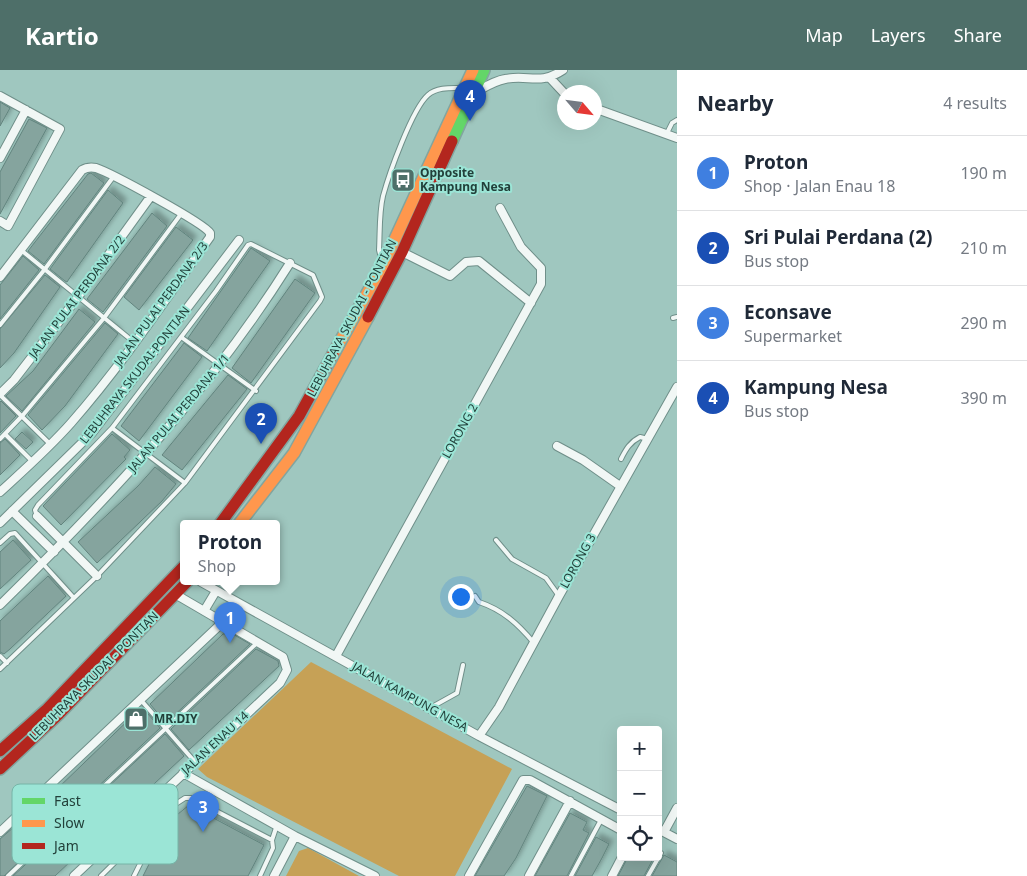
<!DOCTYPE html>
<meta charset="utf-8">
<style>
:root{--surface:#fff;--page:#f6f6f7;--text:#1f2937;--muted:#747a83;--line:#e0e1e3;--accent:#4e6f69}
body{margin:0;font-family:"Noto Sans",sans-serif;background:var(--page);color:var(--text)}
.controls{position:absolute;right:15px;bottom:15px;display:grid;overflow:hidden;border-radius:5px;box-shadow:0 5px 20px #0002}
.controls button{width:45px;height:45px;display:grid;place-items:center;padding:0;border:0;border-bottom:1px solid var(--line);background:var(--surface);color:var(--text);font:25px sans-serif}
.compass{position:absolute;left:557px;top:15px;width:45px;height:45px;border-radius:50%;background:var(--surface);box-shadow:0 5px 20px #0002;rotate:118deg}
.you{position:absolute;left:460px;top:526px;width:18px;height:18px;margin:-12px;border:4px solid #fff;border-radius:50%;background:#1a73e8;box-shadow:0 0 0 8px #1a73e833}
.badge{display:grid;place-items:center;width:32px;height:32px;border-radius:50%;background:var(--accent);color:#fff;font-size:16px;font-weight:700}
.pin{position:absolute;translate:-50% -41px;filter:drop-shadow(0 1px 2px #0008)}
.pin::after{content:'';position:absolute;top:26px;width:18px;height:15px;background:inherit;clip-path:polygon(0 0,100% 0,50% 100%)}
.popup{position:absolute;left:180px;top:450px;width:100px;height:65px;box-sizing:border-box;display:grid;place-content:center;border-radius:5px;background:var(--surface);filter:drop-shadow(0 1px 4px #0005);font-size:16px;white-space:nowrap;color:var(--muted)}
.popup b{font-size:19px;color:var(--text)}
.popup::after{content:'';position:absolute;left:50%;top:100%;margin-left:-10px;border:10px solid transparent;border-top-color:var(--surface)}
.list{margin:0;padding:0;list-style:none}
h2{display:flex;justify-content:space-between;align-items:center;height:65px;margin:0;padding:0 20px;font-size:21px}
h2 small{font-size:16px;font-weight:400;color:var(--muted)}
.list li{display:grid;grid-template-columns:32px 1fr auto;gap:15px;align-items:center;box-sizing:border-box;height:75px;padding:0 20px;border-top:1px solid var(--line)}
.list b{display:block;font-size:19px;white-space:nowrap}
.list p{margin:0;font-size:16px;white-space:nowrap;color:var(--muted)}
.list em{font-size:16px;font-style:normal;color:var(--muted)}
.icon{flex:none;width:28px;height:28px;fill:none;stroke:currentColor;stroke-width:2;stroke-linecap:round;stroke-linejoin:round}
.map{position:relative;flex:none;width:677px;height:806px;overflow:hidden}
header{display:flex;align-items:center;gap:30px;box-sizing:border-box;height:70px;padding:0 25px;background:var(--accent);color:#fff}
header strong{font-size:24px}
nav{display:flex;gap:28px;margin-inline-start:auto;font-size:18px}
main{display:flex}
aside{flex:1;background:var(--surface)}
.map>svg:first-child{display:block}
.green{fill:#c6a156}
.building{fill:#85a49e;stroke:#62847e;filter:url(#shadow)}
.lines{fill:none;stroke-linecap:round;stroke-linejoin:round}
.lane-casing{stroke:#6f8f89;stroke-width:6}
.street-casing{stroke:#6f8f89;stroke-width:10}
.fast-casing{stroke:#82a59f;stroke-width:14}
.slow-casing{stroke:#82a59f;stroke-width:14}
.jam-casing{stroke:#82a59f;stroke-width:14}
.lane{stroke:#f1f7f5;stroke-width:4}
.street{stroke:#f1f7f5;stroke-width:8}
.fast{stroke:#63d668;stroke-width:11}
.slow{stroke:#ff974d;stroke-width:11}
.jam{stroke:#b3261e;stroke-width:11}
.labels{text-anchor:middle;stroke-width:4;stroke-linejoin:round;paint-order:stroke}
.poi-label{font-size:12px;font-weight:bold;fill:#22403a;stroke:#9be5d6;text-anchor:start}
.street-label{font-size:12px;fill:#22403a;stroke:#9be5d6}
.key{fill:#9be5d6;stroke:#77b4a7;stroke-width:1}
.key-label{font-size:14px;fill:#22403a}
</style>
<header>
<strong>Kartio</strong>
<nav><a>Map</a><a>Layers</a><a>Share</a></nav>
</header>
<main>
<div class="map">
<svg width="677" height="806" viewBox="0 0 677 806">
<defs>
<filter id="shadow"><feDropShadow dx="4" dy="-4" stdDeviation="2.5" flood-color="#0004"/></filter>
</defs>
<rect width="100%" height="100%" fill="#9fc7bf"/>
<path class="green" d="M311,592L512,699L455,806H399L207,707L198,699Z
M308,778L359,806H286L299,781Z"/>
<path class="building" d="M0,32L10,38L0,56Z
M29,49L47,58L0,144V102Z
M91,103L104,113L44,194L28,181L88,104Z
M108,120L123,133L71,206L67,212L65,211L50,199Z
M152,143L167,156L103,242L87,229Z
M176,157L193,170L139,240L124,227Z
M251,178L270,191L207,281L188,268Z
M23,186L39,200L0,249V215Z
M45,205L60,217L14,283L0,298V259Z
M295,209L315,223L251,313L232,298Z
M79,239L95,252L22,341L6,326L33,301Z
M105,253L118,264L65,336L42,360L28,345Z
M184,273L202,287L139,371L121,356Z
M228,305L247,319L182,400L162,385Z
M1,331L16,346L0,363V332Z
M22,362L33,372L26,379L15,369Z
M112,364L130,380L124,387L126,389L61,455L43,436Z
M5,369L20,385L0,405V373Z
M155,397L176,414L162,431L97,493L78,472L138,416Z
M13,470L31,490L0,519V482Z
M48,506L66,526L10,579L4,584L0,582V551Z
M231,563L250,574L166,653L150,634L223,564Z
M256,579L278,591L279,596L189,680L171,659Z
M142,637L160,658L72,741L55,721Z
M165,664L184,686L96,768L77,746Z
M527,716L547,726L516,788L504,806H475Z
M50,726L67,746L4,806H0V769Z
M189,735L264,775L248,806H143L172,749Z
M570,743L587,752L583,760L589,763L567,806H535Z
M72,752L90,773L55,806H13Z
M596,767L609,774L602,788L592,806H575Z
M664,785L677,792V806H652Z
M628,787H654L644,806H618Z"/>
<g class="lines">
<g class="lane-casing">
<path id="lane" d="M667,63L672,53L677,50
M21,180L135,273
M381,188L379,180C380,163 379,143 383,126C389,104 412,39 428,25C437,17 451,18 461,18
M673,248L677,247
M0,255L45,199L114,106
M181,267L256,321
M0,325L50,374
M112,358L185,413
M5,364L32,391
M0,369L23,345L104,248L181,144
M621,389C626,379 630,372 640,367L648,369
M496,470L512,489L546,508L559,526
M0,473L10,464L15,463L74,528
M475,526L479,532C503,540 518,554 534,573
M0,586L7,593
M0,599L97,506L185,413L320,231L322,227L313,205L251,174L248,175L216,221L112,358L38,435L35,440L37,446
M140,629L195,692
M430,638L457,623L463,595
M47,717L101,780
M272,770L277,755
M8,806L258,572
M101,806L171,737L185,728H191L272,770L273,778L260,806
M134,806L153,768L152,762L138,746
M571,806L602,748
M648,806L661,783"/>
</g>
<g class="street-casing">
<path id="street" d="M550,8L564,23
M476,22C485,17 494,11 505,9C529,4 539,16 563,0
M0,26L60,59L8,156L0,151
M594,38L677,68
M0,88L26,40
M402,182L450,206L466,192L479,191L531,233
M0,207L82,100C87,97 91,97 96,98C111,103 204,153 210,163V167C165,230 122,295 71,353C49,378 24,400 0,422
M0,324L14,310L78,227L151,126
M557,376L583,390L620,416
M12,441L54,482
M37,446L97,506
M0,453L92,363L239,170
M201,512L479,666L621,740
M0,535C107,430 210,321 290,193
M204,541L216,521
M336,586L541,214V198L521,177L500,138
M479,666L499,637L559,526L677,317
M183,703L295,766L375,806
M658,759L677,769
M0,762L224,551
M664,762L677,738
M74,806L280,613L287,600L283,587L175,524
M274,806L295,766
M469,806L523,710H530L621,760
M529,806L570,731
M612,806L622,787"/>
</g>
<g class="fast-casing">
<path id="fast" d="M452,71L484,0"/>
</g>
<g class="slow-casing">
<path id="slow" d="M333,284L383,195L473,0
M239,454L294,383L368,247"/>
</g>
<g class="jam-casing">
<path id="jam" d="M368,247L402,182L452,71
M220,454L299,346L333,284
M0,681L47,639L184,496
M0,699L59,644L187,512"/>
</g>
<use href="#lane" class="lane"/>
<use href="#street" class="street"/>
<use href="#fast" class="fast"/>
<use href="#slow" class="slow"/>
<use href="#jam" class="jam"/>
</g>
<defs>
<g id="bus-square" transform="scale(1.25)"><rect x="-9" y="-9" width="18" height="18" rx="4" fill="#4e6f69" stroke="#9be5d6"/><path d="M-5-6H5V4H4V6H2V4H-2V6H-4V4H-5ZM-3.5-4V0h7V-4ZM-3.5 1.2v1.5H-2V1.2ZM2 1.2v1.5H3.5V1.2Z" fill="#fff"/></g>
<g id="shop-square" transform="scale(1.25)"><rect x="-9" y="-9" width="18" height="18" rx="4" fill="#4e6f69" stroke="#9be5d6"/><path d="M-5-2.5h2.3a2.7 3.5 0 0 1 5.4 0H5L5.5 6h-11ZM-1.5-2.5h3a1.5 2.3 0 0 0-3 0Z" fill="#fff"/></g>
</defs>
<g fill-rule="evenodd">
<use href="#bus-square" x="403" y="110"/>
<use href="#shop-square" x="136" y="649"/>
</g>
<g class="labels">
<g class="poi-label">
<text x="420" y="107">Opposite<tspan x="420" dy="14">Kampung Nesa</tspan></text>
<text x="154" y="653">MR.DIY</text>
</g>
<g class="street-label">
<text transform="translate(77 227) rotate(-53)" y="4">JALAN PULAI PERDANA 2/2</text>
<text transform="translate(161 234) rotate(-54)" y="4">JALAN PULAI PERDANA 2/3</text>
<text transform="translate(352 248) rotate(-62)" y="4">LEBUHRAYA SKUDAI - PONTIAN</text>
<text transform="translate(135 305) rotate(-52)" y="4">LEBUHRAYA SKUDAI-PONTIAN</text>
<text transform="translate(179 343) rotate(-50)" y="4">JALAN PULAI PERDANA 1/1</text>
<text transform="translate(460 361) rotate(-61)" y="4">LORONG 2</text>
<text transform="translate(578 491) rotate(-61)" y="4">LORONG 3</text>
<text transform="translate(94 606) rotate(-45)" y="4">LEBUHRAYA SKUDAI - PONTIAN</text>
<text transform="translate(410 627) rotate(29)" y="4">JALAN KAMPUNG NESA</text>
<text transform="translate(215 673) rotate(-43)" y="4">JALAN ENAU 14</text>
</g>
</g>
<rect x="12" y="714" width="166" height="80" rx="8" class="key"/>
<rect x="22" y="728" width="23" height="6" fill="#63d668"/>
<rect x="22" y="750" width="23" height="7" fill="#ff974d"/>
<rect x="22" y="773" width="23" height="6" fill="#b3261e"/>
<g class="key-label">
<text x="54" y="736">Fast</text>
<text x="54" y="758">Slow</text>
<text x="54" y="781">Jam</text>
</g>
</svg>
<div class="controls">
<button>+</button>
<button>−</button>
<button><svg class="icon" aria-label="locate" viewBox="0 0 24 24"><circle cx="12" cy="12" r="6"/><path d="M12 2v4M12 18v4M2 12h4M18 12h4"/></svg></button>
</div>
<svg class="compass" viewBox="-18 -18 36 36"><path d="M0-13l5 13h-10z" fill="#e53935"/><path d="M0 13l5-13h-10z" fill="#747a83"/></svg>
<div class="you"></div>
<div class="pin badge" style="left:230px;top:573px;background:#3f7fe0">1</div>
<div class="popup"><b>Proton</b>Shop</div>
<div class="pin badge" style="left:261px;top:374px;background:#1a4fb4">2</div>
<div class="pin badge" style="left:203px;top:762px;background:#3f7fe0">3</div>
<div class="pin badge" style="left:470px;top:51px;background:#1a4fb4">4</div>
</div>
<aside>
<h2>Nearby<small>4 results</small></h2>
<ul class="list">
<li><span class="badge" style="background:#3f7fe0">1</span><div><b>Proton</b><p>Shop · Jalan Enau 18</p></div><em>190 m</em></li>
<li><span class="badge" style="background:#1a4fb4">2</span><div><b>Sri Pulai Perdana (2)</b><p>Bus stop</p></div><em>210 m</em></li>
<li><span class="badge" style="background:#3f7fe0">3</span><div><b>Econsave</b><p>Supermarket</p></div><em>290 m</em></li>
<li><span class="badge" style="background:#1a4fb4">4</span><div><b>Kampung Nesa</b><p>Bus stop</p></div><em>390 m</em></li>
</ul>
</aside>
</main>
